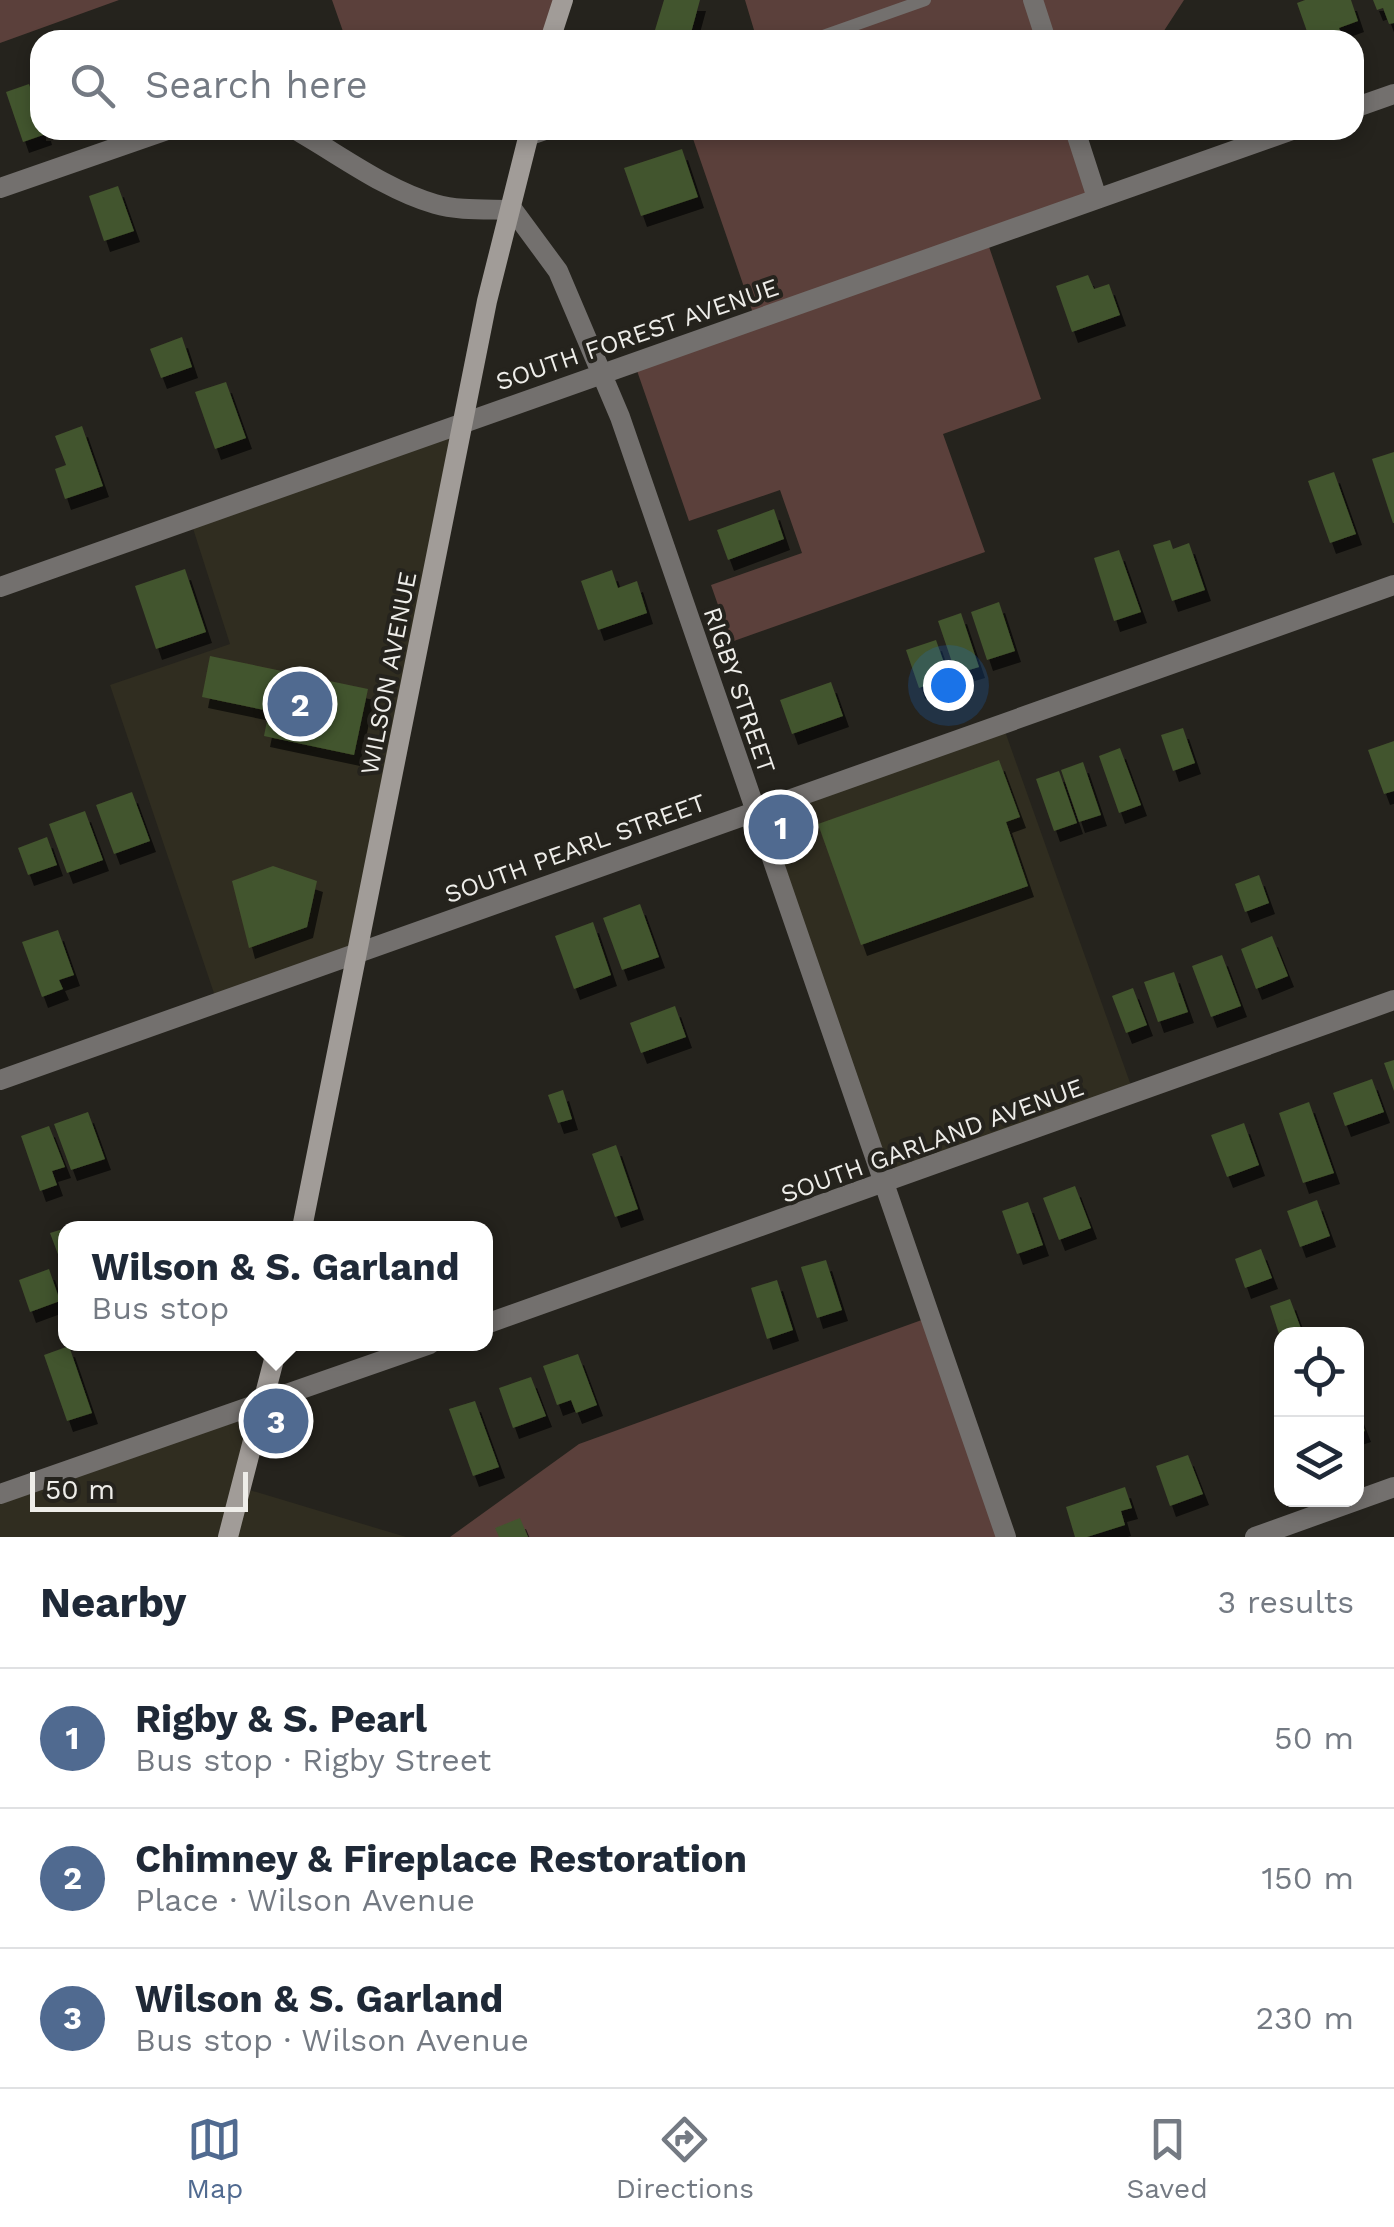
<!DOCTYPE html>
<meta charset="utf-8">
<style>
:root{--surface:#fff;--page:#f6f6f7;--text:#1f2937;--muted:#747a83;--line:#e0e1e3;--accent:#506a90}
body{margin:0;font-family:"Work Sans",sans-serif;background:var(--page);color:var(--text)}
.controls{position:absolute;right:30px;bottom:30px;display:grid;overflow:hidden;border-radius:20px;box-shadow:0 5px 15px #0003}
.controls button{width:90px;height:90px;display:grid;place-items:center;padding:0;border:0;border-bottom:2px solid var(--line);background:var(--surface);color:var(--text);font:50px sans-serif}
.scale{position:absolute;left:30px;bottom:25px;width:218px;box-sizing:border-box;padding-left:10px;border:5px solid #eeede9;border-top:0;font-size:28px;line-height:35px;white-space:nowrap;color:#eeede9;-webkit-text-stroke:8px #25231d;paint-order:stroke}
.you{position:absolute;left:948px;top:685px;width:35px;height:35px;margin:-25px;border:8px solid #fff;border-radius:50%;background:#1a73e8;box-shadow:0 0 0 15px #1a73e833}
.badge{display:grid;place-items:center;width:65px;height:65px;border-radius:50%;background:var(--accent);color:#fff;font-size:32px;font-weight:700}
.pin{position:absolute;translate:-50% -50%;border:5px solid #fff;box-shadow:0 2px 10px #0006}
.popup{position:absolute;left:58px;top:1221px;width:435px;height:130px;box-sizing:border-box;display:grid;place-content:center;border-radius:20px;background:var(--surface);filter:drop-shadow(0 2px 8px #0005);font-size:32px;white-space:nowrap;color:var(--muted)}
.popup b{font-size:38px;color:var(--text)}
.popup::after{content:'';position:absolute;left:50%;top:100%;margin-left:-20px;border:20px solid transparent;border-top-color:var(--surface)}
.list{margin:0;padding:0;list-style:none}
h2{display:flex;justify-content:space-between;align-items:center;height:130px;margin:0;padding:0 40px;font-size:42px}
h2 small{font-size:32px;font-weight:400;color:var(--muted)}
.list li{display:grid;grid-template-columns:65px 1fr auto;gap:30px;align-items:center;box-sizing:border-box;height:140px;padding:0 40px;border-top:2px solid var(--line)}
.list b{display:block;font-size:38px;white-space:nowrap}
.list p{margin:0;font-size:32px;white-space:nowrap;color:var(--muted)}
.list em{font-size:32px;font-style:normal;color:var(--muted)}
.icon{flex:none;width:55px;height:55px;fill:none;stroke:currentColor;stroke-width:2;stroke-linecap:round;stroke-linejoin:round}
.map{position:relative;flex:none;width:1394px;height:1537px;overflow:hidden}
.search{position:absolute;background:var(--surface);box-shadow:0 5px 15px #0003;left:30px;right:30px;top:30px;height:110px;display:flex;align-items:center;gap:25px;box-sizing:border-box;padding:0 35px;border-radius:30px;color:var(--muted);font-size:38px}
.sheet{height:550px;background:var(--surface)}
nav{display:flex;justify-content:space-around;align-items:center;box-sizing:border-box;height:140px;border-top:2px solid var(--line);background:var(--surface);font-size:28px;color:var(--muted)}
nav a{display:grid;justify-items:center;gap:5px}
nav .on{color:var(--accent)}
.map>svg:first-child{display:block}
.built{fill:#302d20}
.green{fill:#5b403b}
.building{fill:#43542d;filter:url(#shadow)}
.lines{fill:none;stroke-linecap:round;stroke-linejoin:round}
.lane{stroke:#73706e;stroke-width:12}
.street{stroke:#73706e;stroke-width:20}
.secondary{stroke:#a19c98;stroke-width:20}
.labels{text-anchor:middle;stroke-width:8;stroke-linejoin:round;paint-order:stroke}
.street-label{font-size:25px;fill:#eeede9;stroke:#25231d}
</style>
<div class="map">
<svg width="1394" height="1537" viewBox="0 0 1394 1537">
<defs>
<filter id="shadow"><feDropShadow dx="6" dy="11" stdDeviation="0" flood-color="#0009"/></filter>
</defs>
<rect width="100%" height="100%" fill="#25231d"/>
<path class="built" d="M463,422L357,953L217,1002L110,685L230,644L190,519Z
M1002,723L1134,1094L884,1184L756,810Z
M264,1402L243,1488L406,1537H0V1495Z"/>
<path class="green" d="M0,0H119L0,43Z
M332,0H563L550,40H346Z
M745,0H1184L1158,40H757Z
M690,130H1075L1097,198L986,238L1041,399L943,434L985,552L731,642L711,585L802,553L780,490L689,521L634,362L755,319Z
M930,1317L1006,1537H450L579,1444Z"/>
<path class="building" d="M664,0H700L689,40H652Z
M1305,0H1351L1358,21L1339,28L1342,37L1310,40L1297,3Z
M1373,0H1394V23L1389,24L1383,8L1377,10Z
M29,84L40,116V130H45L46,134L23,142L6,92Z
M682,149L698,197L641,216L624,168Z
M118,186L134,231L104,241L89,196Z
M1088,275L1094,289L1109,284L1120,315L1072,332L1056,286Z
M182,337L192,367L161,378L150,349Z
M226,382L246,438L215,449L195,392Z
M82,426L103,486L65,499L55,469L66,465L55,436Z
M1394,452V523H1393L1372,459Z
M1334,472L1356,534L1330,543L1308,481Z
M774,509L784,539L728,560L717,530Z
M1170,540L1173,549L1189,543L1205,590L1172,601L1153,545Z
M1119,550L1141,612L1114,621L1094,558Z
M185,569L206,632L156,649L135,586Z
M612,570L618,588L637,581L647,613L598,630L581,581Z
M999,602L1015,651L987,660L971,612Z
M961,613L979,667L956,674L938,621Z
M936,640L949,677L919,688L906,650Z
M210,656L368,689L354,755L264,736L269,711L202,697Z
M831,682L843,716L792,734L780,700Z
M1183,728L1195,763L1173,771L1161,735Z
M1394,741V791L1384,794L1368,750Z
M1120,748L1141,805L1119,813L1099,756Z
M999,760L1020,817L1006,822L1028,886L861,945L818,824Z
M1083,762L1101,815L1079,822L1061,770Z
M1059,771L1077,823L1054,831L1036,779Z
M132,792L150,841L114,854L96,805Z
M85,811L103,860L67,873L49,824Z
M47,837L57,865L28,875L18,848Z
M273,866L317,881L307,927L249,948L232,881Z
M1259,875L1269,903L1245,912L1235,884Z
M640,904L659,957L622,970L603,918Z
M593,922L611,975L574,989L555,936Z
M58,930L74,975L59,980L63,989L42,997L22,942Z
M1272,936L1288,976L1256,989L1241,949Z
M1222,955L1241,1006L1211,1017L1192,966Z
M1174,972L1188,1012L1158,1022L1144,982Z
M1133,988L1147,1025L1126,1033L1112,996Z
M675,1006L686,1037L641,1053L630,1023Z
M1394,1060V1091L1384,1063Z
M1372,1079L1384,1112L1345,1126L1333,1093Z
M563,1090L572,1119L558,1123L548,1095Z
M1309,1102L1334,1173L1303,1183L1279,1113Z
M88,1112L105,1159L71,1170L54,1124Z
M1244,1123L1259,1165L1227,1177L1211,1135Z
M49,1126L65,1167L52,1171L57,1185L40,1191L21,1136Z
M616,1145L638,1209L615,1217L592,1154Z
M1075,1186L1091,1228L1059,1240L1043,1198Z
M1317,1200L1330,1236L1300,1247L1287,1211Z
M1028,1202L1043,1245L1017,1254L1002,1211Z
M66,1228V1255L59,1257L50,1233Z
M1261,1249L1272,1278L1245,1288L1235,1259Z
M826,1260L842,1310L817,1318L801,1267Z
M49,1269L60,1301L30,1312L19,1280Z
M777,1280L793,1330L767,1339L751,1288Z
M1290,1299L1303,1334H1279L1270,1306Z
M69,1346L92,1413L67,1421L44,1355Z
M578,1354L597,1405L576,1413L571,1400L557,1405L543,1366Z
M531,1377L546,1416L513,1428L499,1388Z
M475,1401L499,1467L473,1476L449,1409Z
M1356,1408L1365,1431L1356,1434Z
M1188,1455L1203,1494L1170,1506L1156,1466Z
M1125,1487L1132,1508L1121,1511L1125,1525L1087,1537H1075L1066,1507Z
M520,1518L528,1537H499L495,1528Z"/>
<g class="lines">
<path class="lane" d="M812,40L925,0
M528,140L557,130"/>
<path class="street" d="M1033,0L1046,40
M1354,108L1394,94
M296,130C340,155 386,190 435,204C459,211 487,209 513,210L558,271L620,417L1006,1537
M1075,130L1097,198
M0,188L167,130
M0,587L1292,130
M0,1080L1394,585
M486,1324L1394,1000
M0,1494L430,1344
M1255,1537L1394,1487"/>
<path class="secondary" d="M550,40L563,0
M302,1228L487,301L530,130
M228,1537L278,1344"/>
</g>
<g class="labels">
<g class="street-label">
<text transform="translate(637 334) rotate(-19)" y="9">SOUTH FOREST AVENUE</text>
<text transform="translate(388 673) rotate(-79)" y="9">WILSON AVENUE</text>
<text transform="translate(740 690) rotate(71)" y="9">RIGBY STREET</text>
<text transform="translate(575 848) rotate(-20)" y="9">SOUTH PEARL STREET</text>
<text transform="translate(932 1140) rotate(-20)" y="9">SOUTH GARLAND AVENUE</text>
</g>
</g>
</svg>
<div class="controls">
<button><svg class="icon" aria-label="locate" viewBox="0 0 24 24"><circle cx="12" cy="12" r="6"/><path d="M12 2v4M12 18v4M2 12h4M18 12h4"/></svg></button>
<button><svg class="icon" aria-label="layers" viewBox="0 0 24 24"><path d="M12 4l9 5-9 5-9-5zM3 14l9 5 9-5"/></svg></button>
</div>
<div class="scale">50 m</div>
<div class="you"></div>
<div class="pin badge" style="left:781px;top:827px">1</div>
<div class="pin badge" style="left:300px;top:704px">2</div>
<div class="pin badge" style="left:276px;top:1421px">3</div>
<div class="popup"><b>Wilson &amp; S. Garland</b>Bus stop</div>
<div class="search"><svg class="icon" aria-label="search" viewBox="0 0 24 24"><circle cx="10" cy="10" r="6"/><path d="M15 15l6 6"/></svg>Search here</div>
</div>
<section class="sheet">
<h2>Nearby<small>3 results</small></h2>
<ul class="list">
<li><span class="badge">1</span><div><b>Rigby &amp; S. Pearl</b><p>Bus stop · Rigby Street</p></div><em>50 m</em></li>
<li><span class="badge">2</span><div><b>Chimney &amp; Fireplace Restoration</b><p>Place · Wilson Avenue</p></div><em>150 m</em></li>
<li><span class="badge">3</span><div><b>Wilson &amp; S. Garland</b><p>Bus stop · Wilson Avenue</p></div><em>230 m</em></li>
</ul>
</section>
<nav>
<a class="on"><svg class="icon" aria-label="map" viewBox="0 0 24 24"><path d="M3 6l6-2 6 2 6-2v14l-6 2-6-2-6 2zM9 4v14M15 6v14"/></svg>Map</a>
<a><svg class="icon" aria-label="directions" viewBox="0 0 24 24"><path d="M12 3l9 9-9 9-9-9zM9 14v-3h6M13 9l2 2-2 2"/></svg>Directions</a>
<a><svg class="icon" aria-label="saved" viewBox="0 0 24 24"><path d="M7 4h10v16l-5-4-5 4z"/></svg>Saved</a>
</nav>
